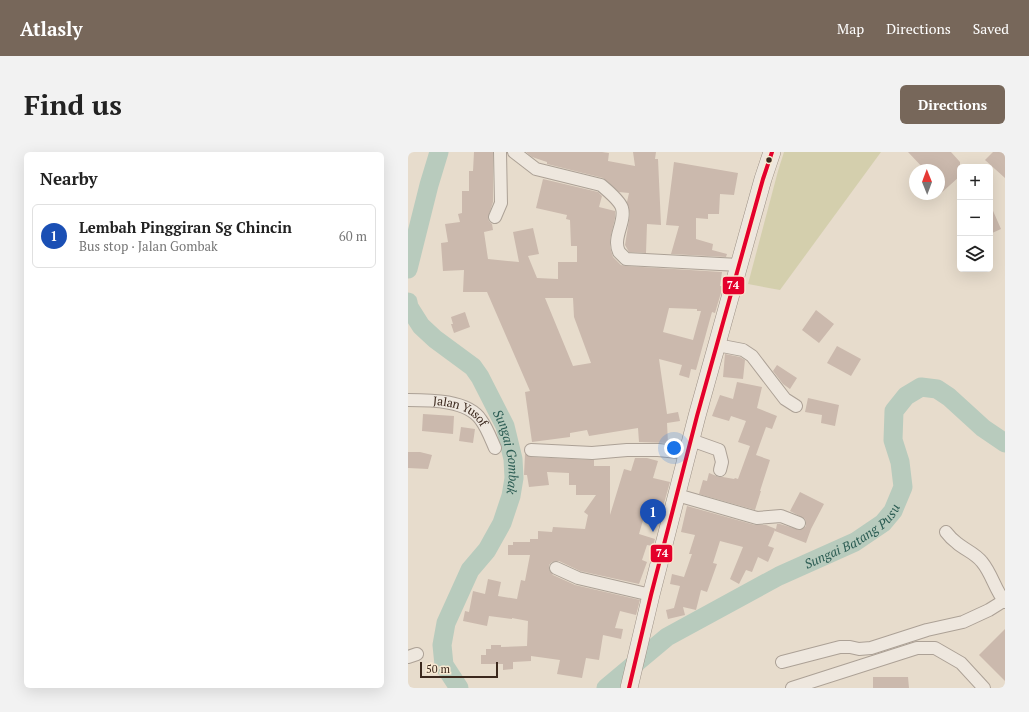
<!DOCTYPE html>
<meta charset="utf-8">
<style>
:root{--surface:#fff;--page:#f2f2f2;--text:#222;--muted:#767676;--line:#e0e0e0;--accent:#77675a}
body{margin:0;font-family:"PT Serif",serif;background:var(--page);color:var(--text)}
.controls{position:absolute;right:12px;top:12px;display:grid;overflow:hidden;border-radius:6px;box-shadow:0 4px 16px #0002}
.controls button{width:36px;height:36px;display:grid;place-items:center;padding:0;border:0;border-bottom:1px solid var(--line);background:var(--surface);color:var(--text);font:20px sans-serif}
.compass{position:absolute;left:501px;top:12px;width:36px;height:36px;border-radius:50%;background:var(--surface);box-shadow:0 4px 16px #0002;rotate:359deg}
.scale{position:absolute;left:12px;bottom:10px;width:78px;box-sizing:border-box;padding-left:4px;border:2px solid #3b281d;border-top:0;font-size:11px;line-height:14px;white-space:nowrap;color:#3b281d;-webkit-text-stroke:3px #f8e9d2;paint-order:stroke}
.you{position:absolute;left:266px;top:296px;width:14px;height:14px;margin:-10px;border:3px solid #fff;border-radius:50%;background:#1a73e8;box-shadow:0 0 0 6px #1a73e833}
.badge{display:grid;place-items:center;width:26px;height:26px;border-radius:50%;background:var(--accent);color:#fff;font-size:13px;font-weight:700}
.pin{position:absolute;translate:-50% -33px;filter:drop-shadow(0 1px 2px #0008)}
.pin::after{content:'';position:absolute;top:21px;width:14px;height:12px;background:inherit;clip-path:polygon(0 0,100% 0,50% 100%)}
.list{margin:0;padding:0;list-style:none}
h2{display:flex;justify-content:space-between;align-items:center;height:52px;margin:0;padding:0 16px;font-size:17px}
h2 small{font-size:13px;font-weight:400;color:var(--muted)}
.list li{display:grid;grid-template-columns:26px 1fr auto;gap:12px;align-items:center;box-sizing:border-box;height:64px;margin:0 8px 8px;padding:0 8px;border:1px solid var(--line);border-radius:6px}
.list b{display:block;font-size:15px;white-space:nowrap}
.list p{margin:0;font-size:13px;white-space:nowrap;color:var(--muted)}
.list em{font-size:13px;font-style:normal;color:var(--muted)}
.icon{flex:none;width:22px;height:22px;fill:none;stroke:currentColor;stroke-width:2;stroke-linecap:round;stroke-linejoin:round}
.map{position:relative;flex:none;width:597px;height:536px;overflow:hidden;border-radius:6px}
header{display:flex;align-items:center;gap:24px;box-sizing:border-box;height:56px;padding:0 20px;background:var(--accent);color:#fff}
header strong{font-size:19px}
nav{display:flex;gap:22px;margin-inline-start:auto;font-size:14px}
.intro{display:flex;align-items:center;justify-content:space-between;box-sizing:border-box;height:96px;padding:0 24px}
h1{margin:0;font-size:28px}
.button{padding:10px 18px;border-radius:6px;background:var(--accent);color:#fff;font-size:14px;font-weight:700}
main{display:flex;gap:24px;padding:0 24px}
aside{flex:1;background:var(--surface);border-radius:6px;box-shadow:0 4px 16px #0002}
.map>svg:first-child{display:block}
.cemetery{fill:#d4cfad}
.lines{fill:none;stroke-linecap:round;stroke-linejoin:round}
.river{stroke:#b8cbbd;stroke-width:19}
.building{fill:#cbb9ad;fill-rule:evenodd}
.street-casing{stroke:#aca196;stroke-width:14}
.secondary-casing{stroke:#9c9085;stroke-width:18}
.street{stroke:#eee7de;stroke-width:12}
.secondary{stroke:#eee7de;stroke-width:17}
.bus-1-casing{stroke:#f8e9d2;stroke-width:7}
.bus-1{stroke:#e4002b;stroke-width:4}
.bus-dot{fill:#3b281d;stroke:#f8e9d2;stroke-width:1.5}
.labels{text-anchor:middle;stroke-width:4;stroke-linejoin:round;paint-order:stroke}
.street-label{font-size:12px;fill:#3b281d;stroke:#f8e9d2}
.water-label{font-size:13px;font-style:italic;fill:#2b5c53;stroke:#f8e9d2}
.line-badge{stroke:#f8e9d2;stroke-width:1.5}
.badge-label{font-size:11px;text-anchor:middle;font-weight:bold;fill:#fff}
</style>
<header>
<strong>Atlasly</strong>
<nav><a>Map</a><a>Directions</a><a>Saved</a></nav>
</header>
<div class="intro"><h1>Find us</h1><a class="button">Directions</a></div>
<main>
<aside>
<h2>Nearby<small></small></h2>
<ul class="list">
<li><span class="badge" style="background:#1a4fb4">1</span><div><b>Lembah Pinggiran Sg Chincin</b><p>Bus stop · Jalan Gombak</p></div><em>60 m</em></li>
</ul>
</aside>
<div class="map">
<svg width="597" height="536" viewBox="0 0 597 536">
<rect width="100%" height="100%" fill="#e7dccc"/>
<path class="cemetery" d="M376,0H473L372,138L340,132L370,19Z"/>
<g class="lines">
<g class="river">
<path d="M0,117L21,33L31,0"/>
<path id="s1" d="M0,150L1,155L13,174L27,187L65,215L72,225L97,274L105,307L106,326L103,344L94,371L79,398L62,418L38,471L34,493L36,513L51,536"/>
<path id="s2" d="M198,536L259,485L371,424L447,390L475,371L485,359L495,335L492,310L485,288L486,259L498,244L513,235L529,237L541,245L575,276L597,291"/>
</g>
</g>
<path class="building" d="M66,0H85V50L80,66L81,69L84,72L85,78L76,80L80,107L111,110L105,80L125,76L131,102L120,104L129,126L150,127V110H169V94H163L162,68L158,67L159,63L128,56L135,27L190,40L194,44L191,55L207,59V66L202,88V95L205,105L213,113L218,114L314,120L312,134H315L307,161L304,160L288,218L283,217L281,226L271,223L274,213L251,207L259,262L270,260L272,269L259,271L260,291L231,290L230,276L181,284L179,278L162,281V285L124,290L117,240L122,239L79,140H55L56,118L35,119L33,91L40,90L37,72L52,70L50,62L54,61V39H61V19H65ZM137,146H165L166,165L183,211L165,214ZM261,156L289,157V159H293L285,188L255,180Z
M118,0H194L201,1L200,9L227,14L225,0H248L247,7H250L253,73L239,72L238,101L221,100L217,93L222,62L219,50L221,41L211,40L195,26L139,12V10L124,5Z
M500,0H543L552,10V24L531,43V18H517Z
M585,0H597V26L577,8Z
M266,10L330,21L326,43L312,42L311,62H300V67L288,66V87L305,92L304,98L319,102L318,105L263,102L271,74L258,73Z
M582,52L593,77L582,82Z
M408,158L426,172L411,191L394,178Z
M57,160L62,175L46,181L43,172H45L43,165Z
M429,194L453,207L443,224L419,211Z
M317,202L332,205L337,208L335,227L315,225Z
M369,213L389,226L382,237L375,232L365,219Z
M329,230L354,235L349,256L369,264L364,277L358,275L348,303L362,308L352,339H353L347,358L291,342L295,328L299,329L301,321L311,325H315L326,327L327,326L330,327L342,294L330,290L338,269L323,264L321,269L304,264L312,243L325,247Z
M400,246L431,253L427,274L413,271L414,263L397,260Z
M15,262L46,264L45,282L14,279Z
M53,275L67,277L65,291L51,289Z
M0,300H12L24,303L20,317L0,316Z
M117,302L123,305L186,308V314H202V363L216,317L223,319L227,306H239L250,309L245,326L262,330L255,355L247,353L246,358L239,356L238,358L231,382L247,387L245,394L239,393L234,408L239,410L231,432L172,419L151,409L144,410L141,413V417L145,423L167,433L232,448L228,463L212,459L207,476L215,477L213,487L195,483L191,508L178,506L174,526L149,522L152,508L123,504V509L105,510V517L95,518V512H73V503H78V497H83V493H93V495L119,494L120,469L104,466V467L81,464L79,474L55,469L57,459L61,460L65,439L77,442L80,427L93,430L90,444L109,447L113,428L117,429L122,403H100V393H105V390H122V387H130V379L144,380L145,375L177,377L180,363L176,360L188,343H168V333H161V321L139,320L141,333L121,335L119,323H116Z
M392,340L416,352L403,377L398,391L367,379V378L360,394L366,396L360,410L350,405L344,420L338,418L331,432L322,427L335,395L312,389L305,411L309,412L299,440L293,438L288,458L275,455L277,463L260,467L258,458L266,456L272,434L262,432L264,422L276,425L284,402H281L287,383L273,380L279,354L347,373H358L368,377L369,372H372L392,378L398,374V370L397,367L382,359Z
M597,477V529L571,503Z
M465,525H500L501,536H465Z"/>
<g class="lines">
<g class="street-casing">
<g id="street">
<path d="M106,0L128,17L193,33C199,38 212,49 214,56C218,70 204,86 211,100C213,102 216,105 218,107L331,113"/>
<path d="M87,65L93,51L92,0"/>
<path d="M309,193L335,198L344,204L377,247L388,254"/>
<path id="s3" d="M0,248C22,248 60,248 73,268C79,276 83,287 87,296"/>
<path d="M283,288L311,298L314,310L312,318"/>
<path d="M123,298L184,301L219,298H250L280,301"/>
<path d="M269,343L349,366L373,364L391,371"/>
<path d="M538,380C541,384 545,388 549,391C557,398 567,401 574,410C584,422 587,438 597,450"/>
<path d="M148,416L170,426L243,443"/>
<path d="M0,505L9,502"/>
<path d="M374,510L432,495H442L451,497L463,496L519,478L555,470L581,458L597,448"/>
<path d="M384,536L509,496H527L553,511L576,536"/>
</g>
</g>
<g class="secondary-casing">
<path id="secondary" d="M221,536L243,443L289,264L355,27L364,0"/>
</g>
<use href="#street" class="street"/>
<use href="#secondary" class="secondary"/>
<g class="bus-1-casing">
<path id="bus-1" d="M221,536L243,443L289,264L355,27L364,0"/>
</g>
<use href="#bus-1" class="bus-1"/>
</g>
<circle class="bus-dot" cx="361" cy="8" r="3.5"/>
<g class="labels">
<g class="street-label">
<text dy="4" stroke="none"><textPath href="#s3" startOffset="55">Jalan Yusof</textPath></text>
</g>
<g class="water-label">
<text dy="5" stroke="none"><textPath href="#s1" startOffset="187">Sungai Gombak</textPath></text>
<text dy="5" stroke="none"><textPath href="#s2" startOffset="291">Sungai Batang Pusu</textPath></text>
</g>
</g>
<g class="line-badge">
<rect x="314" y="124" width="23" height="19" rx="4" fill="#e4002b"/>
<rect x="242" y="392" width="23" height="19" rx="4" fill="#e4002b"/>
</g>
<g class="badge-label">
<text x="325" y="137">74</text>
<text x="254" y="405">74</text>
</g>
</svg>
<div class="controls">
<button>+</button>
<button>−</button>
<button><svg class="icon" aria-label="layers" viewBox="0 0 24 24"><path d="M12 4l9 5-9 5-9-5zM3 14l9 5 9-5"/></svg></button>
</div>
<svg class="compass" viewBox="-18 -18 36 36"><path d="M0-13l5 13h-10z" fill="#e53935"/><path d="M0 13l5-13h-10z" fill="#767676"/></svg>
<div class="scale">50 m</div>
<div class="you"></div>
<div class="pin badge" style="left:245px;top:380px;background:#1a4fb4">1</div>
</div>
</main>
